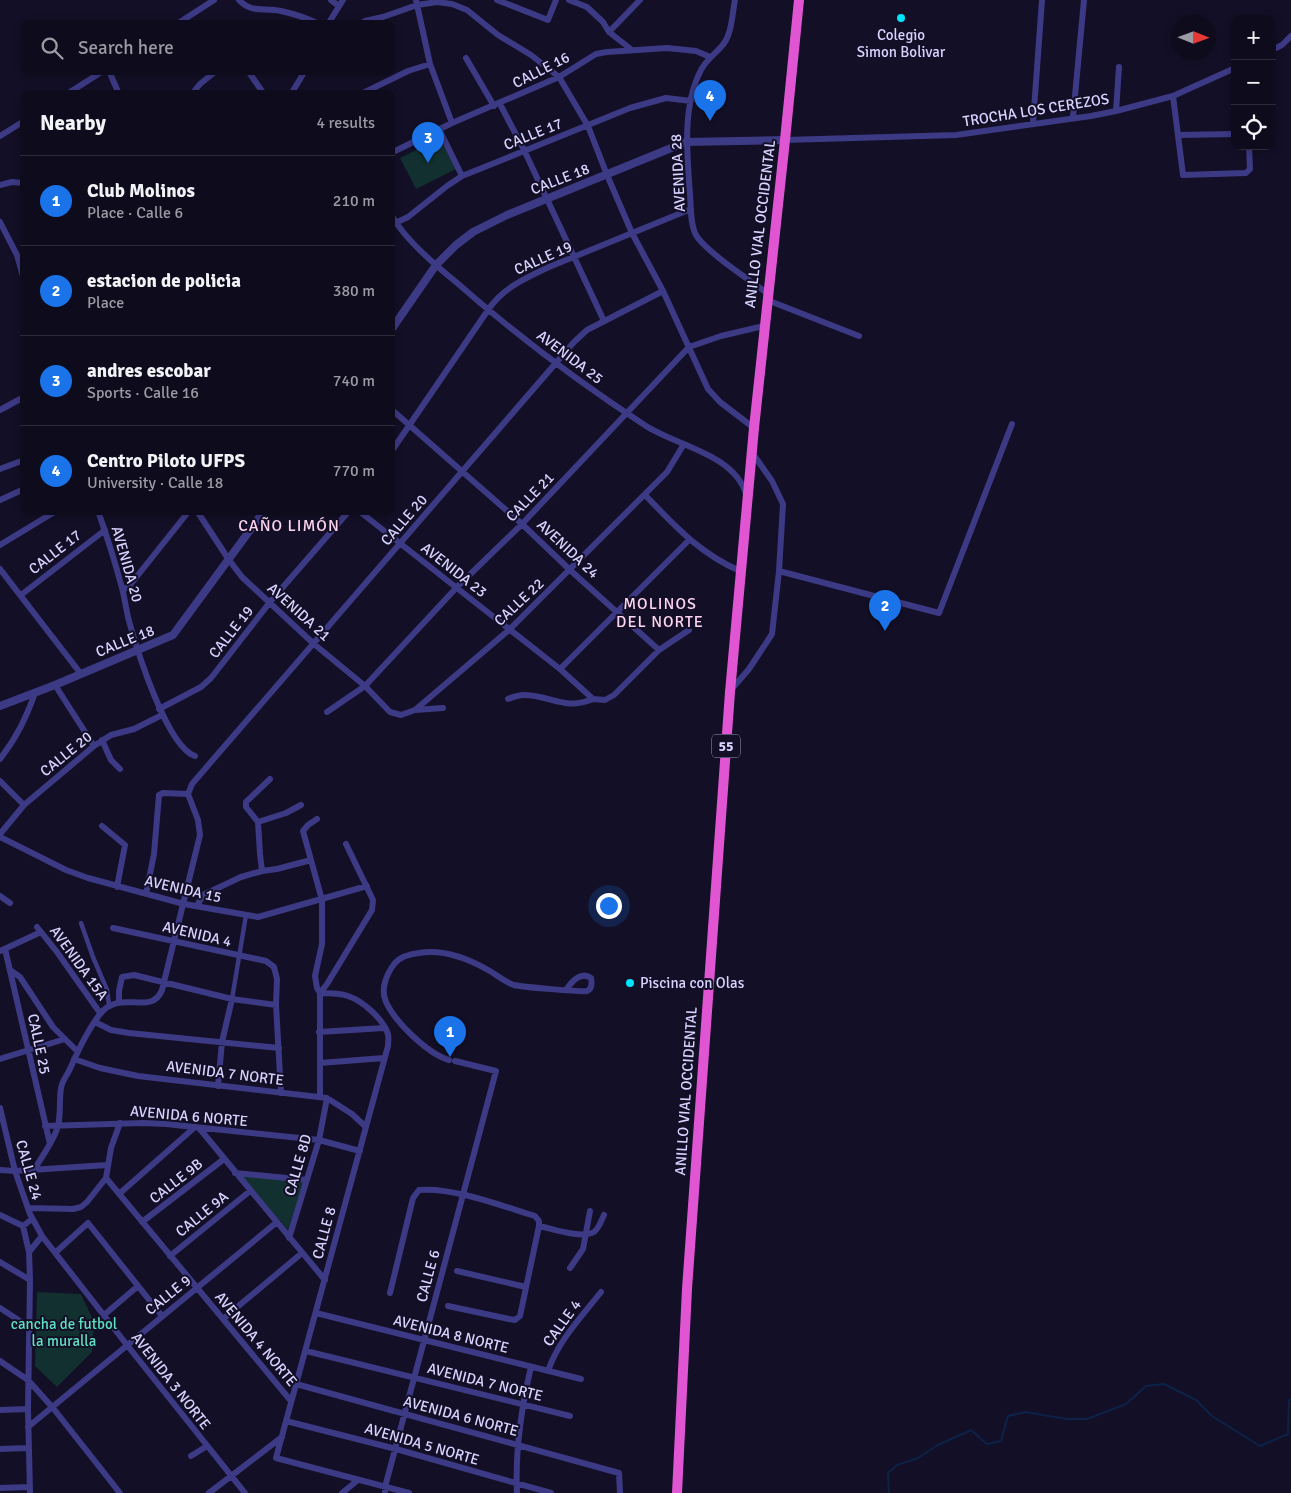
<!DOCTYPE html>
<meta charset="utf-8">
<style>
:root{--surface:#0e0b1c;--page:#1c1929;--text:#f1f3f6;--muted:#9b9ba3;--line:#2e2b3b;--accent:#1a73e8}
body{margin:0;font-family:Signika,sans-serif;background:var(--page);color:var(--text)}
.controls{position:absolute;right:15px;top:15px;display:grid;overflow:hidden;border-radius:10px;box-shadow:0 2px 8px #0003}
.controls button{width:45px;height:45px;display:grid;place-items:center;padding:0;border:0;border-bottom:1px solid var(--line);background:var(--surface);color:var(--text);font:25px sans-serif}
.compass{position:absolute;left:1171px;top:15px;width:45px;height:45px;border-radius:50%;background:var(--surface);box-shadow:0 2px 8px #0003;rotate:91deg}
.you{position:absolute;left:608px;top:905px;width:18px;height:18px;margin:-12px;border:4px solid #fff;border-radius:50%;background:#1a73e8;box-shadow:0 0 0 8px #1a73e833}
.badge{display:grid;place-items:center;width:32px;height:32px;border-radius:50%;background:var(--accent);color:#fff;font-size:16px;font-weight:700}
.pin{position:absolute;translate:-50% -41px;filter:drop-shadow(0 1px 2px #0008)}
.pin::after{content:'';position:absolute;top:26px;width:18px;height:15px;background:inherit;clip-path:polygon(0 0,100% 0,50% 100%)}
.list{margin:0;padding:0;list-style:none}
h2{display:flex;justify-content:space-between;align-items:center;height:65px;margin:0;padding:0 20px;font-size:21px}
h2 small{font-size:16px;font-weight:400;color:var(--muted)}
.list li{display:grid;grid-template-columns:32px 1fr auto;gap:15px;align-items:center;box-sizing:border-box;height:90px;padding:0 20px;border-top:1px solid var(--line)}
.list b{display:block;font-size:19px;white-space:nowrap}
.list p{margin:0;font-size:16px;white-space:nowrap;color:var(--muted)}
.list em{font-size:16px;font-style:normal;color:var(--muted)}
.icon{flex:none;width:28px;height:28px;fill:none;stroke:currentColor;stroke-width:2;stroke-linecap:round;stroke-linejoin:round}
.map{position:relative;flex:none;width:1291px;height:1493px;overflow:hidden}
.search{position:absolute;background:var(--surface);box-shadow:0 2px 8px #0003;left:20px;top:20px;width:375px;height:55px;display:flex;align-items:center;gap:12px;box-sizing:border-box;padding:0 18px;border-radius:10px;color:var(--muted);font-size:19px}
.panel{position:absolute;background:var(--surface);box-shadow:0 2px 8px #0003;left:20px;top:90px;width:375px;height:425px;border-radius:10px}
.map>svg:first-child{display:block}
.green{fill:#12302f}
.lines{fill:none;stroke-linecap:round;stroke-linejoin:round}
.stream{stroke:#0c2248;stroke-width:2}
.pedestrian{stroke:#3d3a85;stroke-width:4.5}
.minor{stroke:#3d3a85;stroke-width:6}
.tertiary{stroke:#3d3a85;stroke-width:8}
.trunk{stroke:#e055d1;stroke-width:10}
.poi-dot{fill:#00e5ff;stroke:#130f26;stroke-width:2}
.labels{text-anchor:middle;stroke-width:4;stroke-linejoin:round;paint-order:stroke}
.shield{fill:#130f26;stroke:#9e99be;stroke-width:1}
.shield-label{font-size:14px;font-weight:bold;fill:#d9d4ff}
.poi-label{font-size:15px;fill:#d9d4ff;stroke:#130f26}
.street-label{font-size:15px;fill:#d9d4ff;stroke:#130f26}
.park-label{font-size:15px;fill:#5fe0c0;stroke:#130f26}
.neighbourhood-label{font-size:16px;letter-spacing:1px;fill:#ffd6f0;stroke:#130f26}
</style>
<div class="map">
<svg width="1291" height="1493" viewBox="0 0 1291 1493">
<rect width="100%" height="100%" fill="#130f26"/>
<path class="green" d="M440,138L456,169L416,189L400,158Z
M241,1176L304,1182L288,1230Z
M37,1292L81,1294L94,1322L92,1352L57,1387L35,1366Z"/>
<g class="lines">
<path class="stream" d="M889,1493L888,1473L897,1465L918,1458L936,1446L971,1430L987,1444L1001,1441L1008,1416L1025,1412L1067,1419H1087L1126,1404L1146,1386L1164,1384L1196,1400L1212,1416L1260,1446L1288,1434L1289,1401L1291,1399"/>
<path class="pedestrian" d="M81,923L93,957L107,990L109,1005
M232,999L246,915"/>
<path class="minor" d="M239,0C252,14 264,7 281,11C294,14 307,18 319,24
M331,0L339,6
M416,0L430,64L452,123
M497,0L548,20L556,0
M569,0L587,7L603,22L609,32L632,50
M735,0C732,15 732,36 721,47C714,55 706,60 701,70C682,106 687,154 690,194C691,206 690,224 696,235C705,251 751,281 767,293
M177,24L214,0
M328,24L343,0
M360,24L365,21L383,17L417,5L437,2L452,4L467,10L498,35L531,55L559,77L588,126L607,175L632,233L663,291L708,389L720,402L754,428
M609,32L640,0
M1272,50L1282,45L1291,36
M466,58L494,106
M109,71L119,94
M248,71L264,94
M67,94L103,71
M192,94L200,84L216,71
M291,94L305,71
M361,94L408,71L430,64
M1173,96L1183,175L1246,173L1250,169L1249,146
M500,104L525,152L604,321
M1116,111L1119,67
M1073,117L1084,0
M1033,123L1042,0
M439,129L462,176
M1179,135L1235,134
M0,136L24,121
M785,140L956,135L1091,116L1116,111L1173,96L1235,68
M391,153L452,123L559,77L596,54L607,52L667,48L696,51L710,57
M0,185L12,182L24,183
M391,214C403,238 435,265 456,282C515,334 580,383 646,426C677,446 734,454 746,494
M0,222L17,255L24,280
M391,225L408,217L447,186L462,176L492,164L630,108L666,98L691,101
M767,300L859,336
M391,409L522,524L570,570L659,650
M0,410L24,397
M391,452L488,310C503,288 525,278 549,267L691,209
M0,469L24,460
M645,495C675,526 699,553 740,571
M0,500L24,489
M98,511C107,536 115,562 122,588C125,599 126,610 129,621C137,650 167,747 195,756
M197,511L229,560L242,577L314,644L365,686L390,712L401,715L415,710L510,629L667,472L684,444
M359,511L560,669L593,699L605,700L614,695L659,650L689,630
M0,545L56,511
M0,569L81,674
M779,571L939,613L1012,424
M123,590L130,585L189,511
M21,595L105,530
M560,669L689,540
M55,685L94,746
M730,691L749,669L772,634L779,571L783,504L772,481L751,451
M508,699C513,697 518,695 524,695C550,695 564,711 593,699
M159,709L201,687L211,678L270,602L349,511
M415,710L443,708
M327,712L365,686L457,587L522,524L689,347L721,336L764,326
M102,740L111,760L120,769
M0,759C17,737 26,718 35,693
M0,781L24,805
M188,794L192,784L198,777L574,342L587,330L663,291
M317,819L308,825L303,831L322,900V944L315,976L317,988L320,993V1096
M258,822L286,813L301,805
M102,826L125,845L117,887
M0,834L24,805L94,746L111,735L134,729L162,715
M0,837L66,870L88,878L184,904L258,917L367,886
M262,871L260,854L258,822L246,807V802L270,779
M146,894L154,854L159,795L163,793L188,794
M0,896L10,903
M197,906L203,895L241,877L262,871L277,869L311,860
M37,927L57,952L100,1013
M113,928L266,961L274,967L277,979L276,1005L281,1093
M5,949L50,1144
M0,951L41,932
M10,970L20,977L53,1027L77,1051
M320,993C329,993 340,993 348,996C363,1001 383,1019 388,1034C389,1038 388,1042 388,1046L276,1458L409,1493
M320,993L327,984L372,910L373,900L346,844
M119,1002V991L122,977L134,975L232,999L276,1005
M95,1022L111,1030L129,1033L279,1048
M319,1032L384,1028
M0,1059L65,1039
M74,1059L100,1068L138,1076L327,1098L352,1114L366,1127
M449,1060C428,1054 395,1022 386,1002C380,989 387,973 395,963C401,956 410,954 419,953C443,949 467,958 488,970C497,975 505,982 514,985C521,987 582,992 587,991C592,989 592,983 591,978C581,971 572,981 566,990
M320,1063L384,1058
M218,1086L222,1042L232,999
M0,1108L15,1171L30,1214L42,1236L127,1345L245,1493
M45,1126L143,1123L166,1124L319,1140L360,1151
M199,1128L325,1280
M0,1170L15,1171L107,1165
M34,1170C42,1156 54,1141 58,1126C61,1114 59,1100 61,1088C62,1082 66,1076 69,1071C78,1051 87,1031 100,1014C121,988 151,1017 162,990L200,835L198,820L188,794
M235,1173L307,1180
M106,1178L291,1401
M119,1194L195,1127
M28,1208L73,1209L81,1207L87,1202L106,1178L111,1148L120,1123
M0,1215L23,1226L32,1219
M142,1222L224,1159
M23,1226L29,1252L30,1280L28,1409L30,1493
M539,1226C553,1229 582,1239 594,1232C599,1228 601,1221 604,1215
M289,1238L319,1140L327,1098
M29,1252L42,1236
M56,1252L88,1223L162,1316
M170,1256L250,1191
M0,1262L30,1280
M570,1268L583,1249L590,1211
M457,1271L526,1287
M390,1293L413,1198L419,1190C453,1187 502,1206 535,1216L539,1221V1226L520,1316L515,1320L509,1319L448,1306
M0,1308L29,1327
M316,1313L581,1379
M104,1315L138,1286
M223,1319L302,1253
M306,1351L570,1416
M0,1361L28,1380L53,1408L120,1493
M548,1371C558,1341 582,1316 601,1292
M296,1384L619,1473L620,1493
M0,1410L28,1409
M286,1421L396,1449L551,1493
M28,1427L277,1222
M0,1449L28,1448
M191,1456L207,1446
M0,1488L30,1487
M209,1493L282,1437
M342,1493L358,1480
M385,1493V1487L496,1071L455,1061
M517,1493C515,1450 521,1409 531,1367"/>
<path class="tertiary" d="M391,330L436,265L456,245L473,232L507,215L686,142L785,140
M0,706L55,685L173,635L264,511"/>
<path class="trunk" d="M677,1493L687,1289L730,692L754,428L785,140L799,0"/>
</g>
<g class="poi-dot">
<circle cx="901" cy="18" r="5"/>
<circle cx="630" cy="983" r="5"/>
</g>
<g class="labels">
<rect class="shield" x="712" y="734.5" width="28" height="23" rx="4"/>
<g class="shield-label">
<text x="726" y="751">55</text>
</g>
<g class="poi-label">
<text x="901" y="40">Colegio<tspan x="901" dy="17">Simon Bolivar</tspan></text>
<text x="640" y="988" text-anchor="start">Piscina con Olas</text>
</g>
<g class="street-label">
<text transform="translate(541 70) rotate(-27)" y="5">CALLE 16</text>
<text transform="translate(1036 110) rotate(-9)" y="5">TROCHA LOS CEREZOS</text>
<text transform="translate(533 134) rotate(-22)" y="5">CALLE 17</text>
<text transform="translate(678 173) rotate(-93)" y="5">AVENIDA 28</text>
<text transform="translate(560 179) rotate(-21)" y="5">CALLE 18</text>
<text transform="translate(760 224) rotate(-83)" y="5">ANILLO VIAL OCCIDENTAL</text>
<text transform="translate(543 258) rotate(-24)" y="5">CALLE 19</text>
<text transform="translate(570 357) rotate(37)" y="5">AVENIDA 25</text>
<text transform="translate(530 497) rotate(-46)" y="5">CALLE 21</text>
<text transform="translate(404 520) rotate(-49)" y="5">CALLE 20</text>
<text transform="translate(568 549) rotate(43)" y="5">AVENIDA 24</text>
<text transform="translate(55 552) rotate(-38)" y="5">CALLE 17</text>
<text transform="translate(127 564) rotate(74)" y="5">AVENIDA 20</text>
<text transform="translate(454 570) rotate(38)" y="5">AVENIDA 23</text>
<text transform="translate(519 602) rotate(-43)" y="5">CALLE 22</text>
<text transform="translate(299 612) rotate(42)" y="5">AVENIDA 21</text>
<text transform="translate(231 632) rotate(-52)" y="5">CALLE 19</text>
<text transform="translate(125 641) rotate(-22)" y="5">CALLE 18</text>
<text transform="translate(66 754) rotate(-39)" y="5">CALLE 20</text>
<text transform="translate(183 889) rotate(13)" y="5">AVENIDA 15</text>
<text transform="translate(197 934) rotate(13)" y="5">AVENIDA 4</text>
<text transform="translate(79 963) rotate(54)" y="5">AVENIDA 15A</text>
<text transform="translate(39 1044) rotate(78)" y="5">CALLE 25</text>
<text transform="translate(225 1073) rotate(7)" y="5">AVENIDA 7 NORTE</text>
<text transform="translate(686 1091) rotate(-86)" y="5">ANILLO VIAL OCCIDENTAL</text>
<text transform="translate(189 1116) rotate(5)" y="5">AVENIDA 6 NORTE</text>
<text transform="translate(298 1165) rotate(-74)" y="5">CALLE 8D</text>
<text transform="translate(29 1170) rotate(74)" y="5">CALLE 24</text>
<text transform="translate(176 1181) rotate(-38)" y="5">CALLE 9B</text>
<text transform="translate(202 1214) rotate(-39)" y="5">CALLE 9A</text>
<text transform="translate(324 1233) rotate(-75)" y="5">CALLE 8</text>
<text transform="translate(428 1276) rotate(-75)" y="5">CALLE 6</text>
<text transform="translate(168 1295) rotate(-39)" y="5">CALLE 9</text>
<text transform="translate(562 1323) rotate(-54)" y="5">CALLE 4</text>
<text transform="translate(451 1334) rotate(14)" y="5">AVENIDA 8 NORTE</text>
<text transform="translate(256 1339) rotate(50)" y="5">AVENIDA 4 NORTE</text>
<text transform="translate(171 1381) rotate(52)" y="5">AVENIDA 3 NORTE</text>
<text transform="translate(485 1382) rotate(14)" y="5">AVENIDA 7 NORTE</text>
<text transform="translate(461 1416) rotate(15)" y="5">AVENIDA 6 NORTE</text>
<text transform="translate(422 1444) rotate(16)" y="5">AVENIDA 5 NORTE</text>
</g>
<g class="park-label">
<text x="64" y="1329">cancha de futbol<tspan x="64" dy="17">la muralla</tspan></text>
</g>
<g class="neighbourhood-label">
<text x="289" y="531">CAÑO LIMÓN</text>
<text x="660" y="609">MOLINOS<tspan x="660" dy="18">DEL NORTE</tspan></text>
</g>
</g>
</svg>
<div class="controls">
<button>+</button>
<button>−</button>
<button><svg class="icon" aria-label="locate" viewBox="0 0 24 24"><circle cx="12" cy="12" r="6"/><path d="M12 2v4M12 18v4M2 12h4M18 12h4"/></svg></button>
</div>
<svg class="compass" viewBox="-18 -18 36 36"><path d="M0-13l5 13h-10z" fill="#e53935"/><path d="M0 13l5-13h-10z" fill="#9b9ba3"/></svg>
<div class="you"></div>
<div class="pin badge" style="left:450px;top:1057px">1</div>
<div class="pin badge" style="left:885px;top:631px">2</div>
<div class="pin badge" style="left:428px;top:163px">3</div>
<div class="pin badge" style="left:710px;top:121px">4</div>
<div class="search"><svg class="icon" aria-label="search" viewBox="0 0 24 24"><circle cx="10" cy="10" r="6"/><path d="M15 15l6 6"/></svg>Search here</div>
<section class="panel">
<h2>Nearby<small>4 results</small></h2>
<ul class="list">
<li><span class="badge">1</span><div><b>Club Molinos</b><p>Place · Calle 6</p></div><em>210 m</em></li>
<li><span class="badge">2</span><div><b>estacion de policia</b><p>Place</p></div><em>380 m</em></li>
<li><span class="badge">3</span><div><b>andres escobar</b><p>Sports · Calle 16</p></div><em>740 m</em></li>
<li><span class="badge">4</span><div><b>Centro Piloto UFPS</b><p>University · Calle 18</p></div><em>770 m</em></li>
</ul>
</section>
</div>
